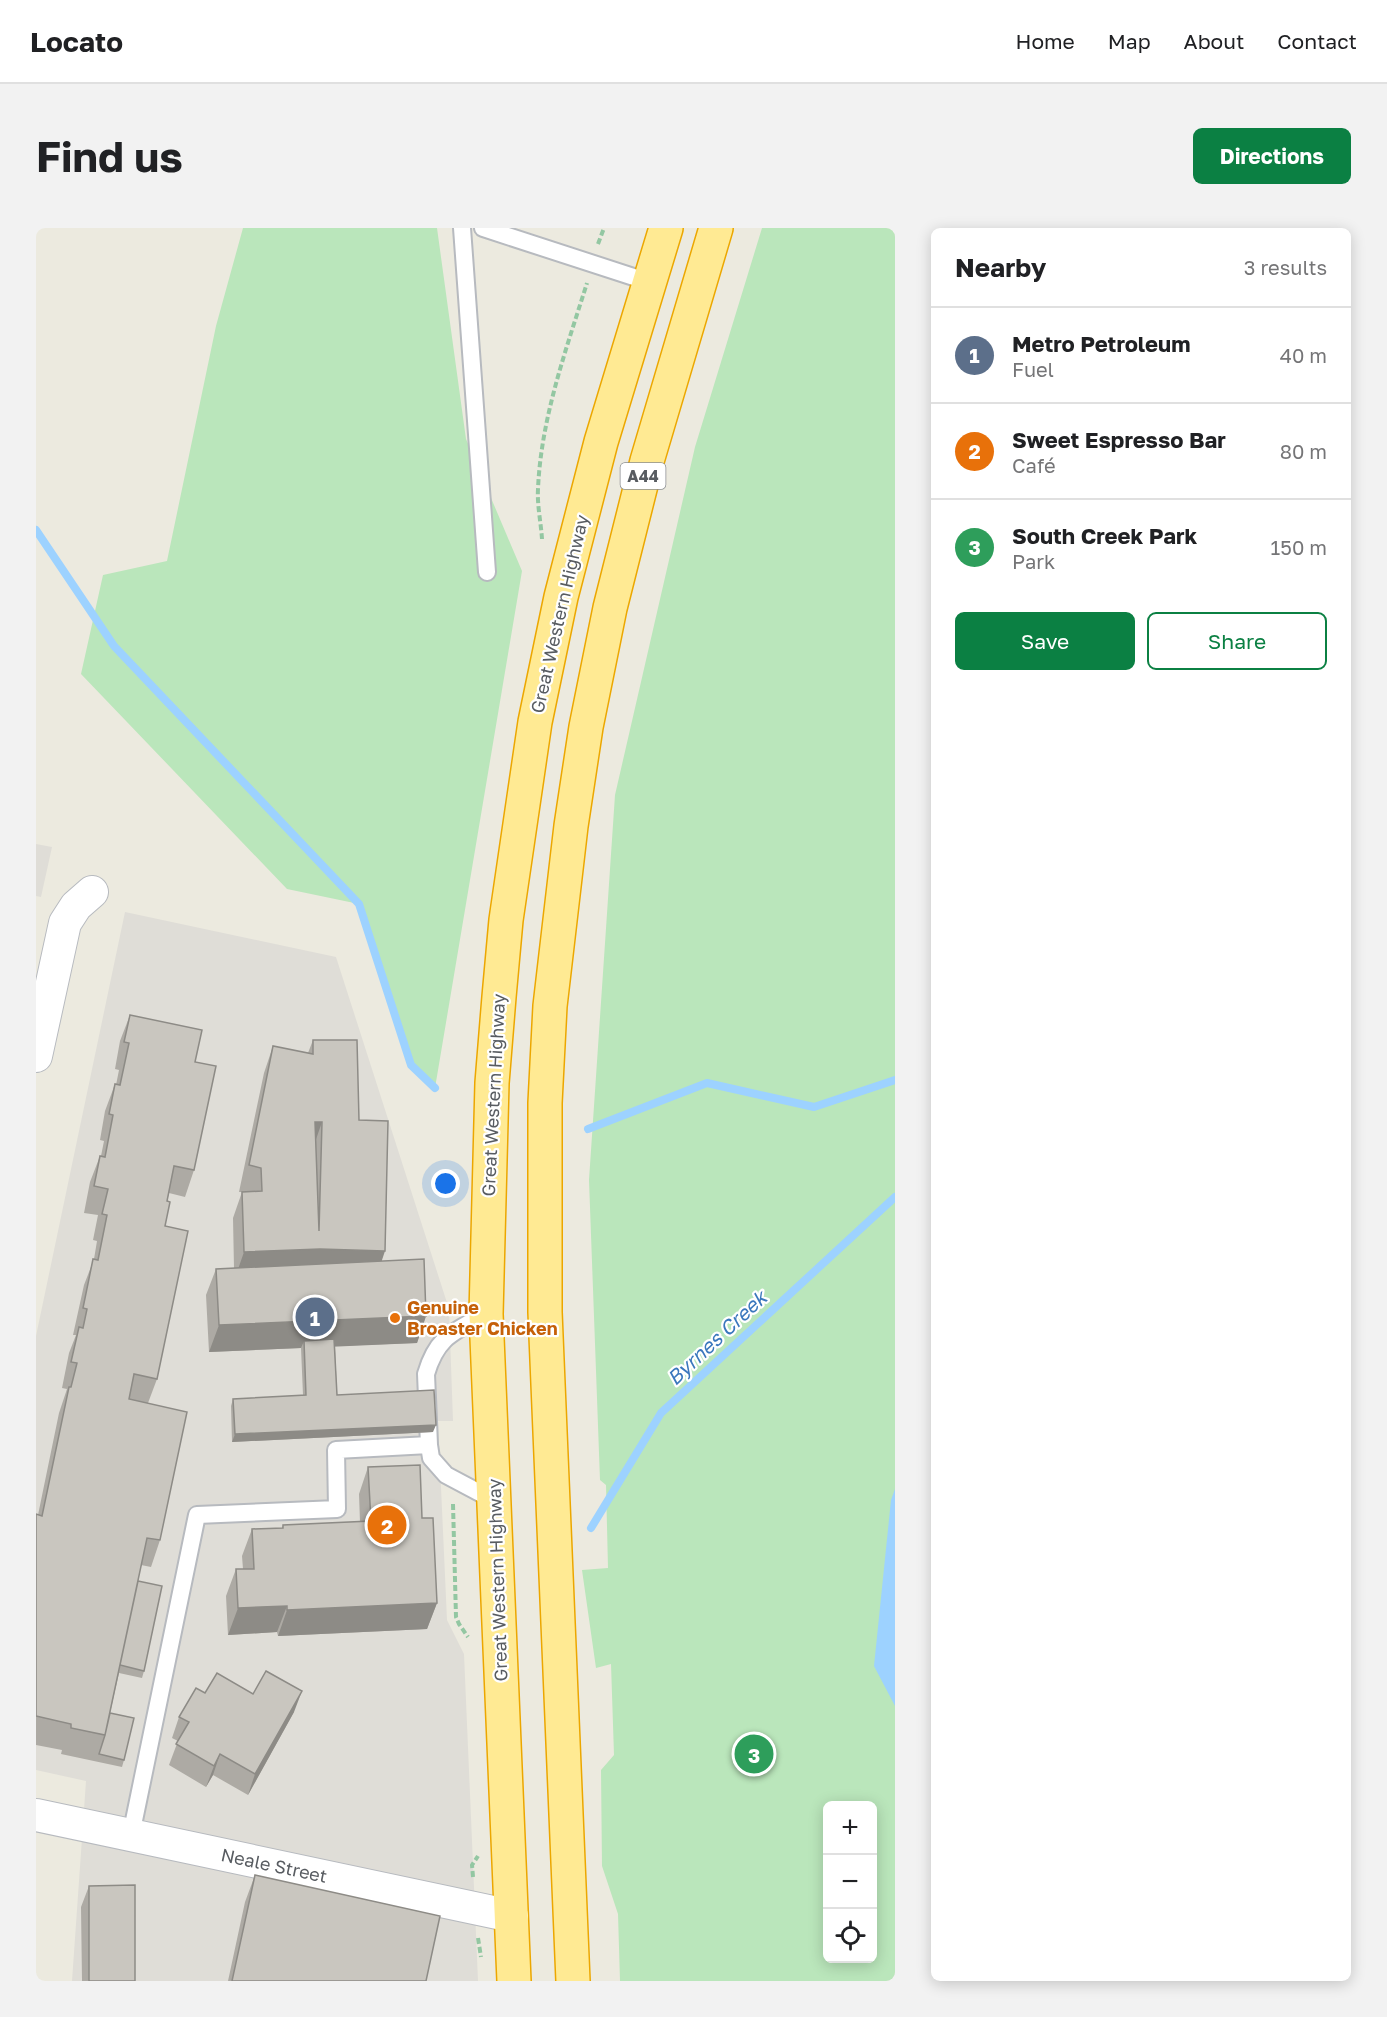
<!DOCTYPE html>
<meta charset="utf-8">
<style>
:root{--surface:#fff;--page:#f2f2f2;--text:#202124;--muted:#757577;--line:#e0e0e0;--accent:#0b8043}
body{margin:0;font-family:"Golos Text",sans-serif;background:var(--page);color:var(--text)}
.controls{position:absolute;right:18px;bottom:18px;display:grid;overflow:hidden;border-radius:9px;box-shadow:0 3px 15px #0003}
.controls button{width:54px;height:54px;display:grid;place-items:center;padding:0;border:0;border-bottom:2px solid var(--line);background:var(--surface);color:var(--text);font:30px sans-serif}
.you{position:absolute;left:410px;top:956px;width:21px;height:21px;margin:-15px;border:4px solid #fff;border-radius:50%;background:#1a73e8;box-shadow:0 0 0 9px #1a73e833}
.badge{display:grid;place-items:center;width:39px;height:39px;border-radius:50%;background:var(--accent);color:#fff;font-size:20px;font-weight:700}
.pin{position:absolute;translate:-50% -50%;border:3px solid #fff;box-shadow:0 2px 6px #0006}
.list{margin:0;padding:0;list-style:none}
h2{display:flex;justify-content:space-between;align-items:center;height:78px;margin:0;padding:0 24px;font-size:26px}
h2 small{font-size:20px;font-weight:400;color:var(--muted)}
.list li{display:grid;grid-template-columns:39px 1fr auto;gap:18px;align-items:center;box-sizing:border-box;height:96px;padding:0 24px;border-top:2px solid var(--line)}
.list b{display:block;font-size:22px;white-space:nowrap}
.list p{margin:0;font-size:20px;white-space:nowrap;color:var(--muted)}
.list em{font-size:20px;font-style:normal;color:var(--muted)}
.actions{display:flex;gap:12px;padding:18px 24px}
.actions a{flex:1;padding:14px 0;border:2px solid var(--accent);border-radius:9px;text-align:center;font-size:21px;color:var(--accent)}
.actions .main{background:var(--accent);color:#fff}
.icon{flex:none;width:33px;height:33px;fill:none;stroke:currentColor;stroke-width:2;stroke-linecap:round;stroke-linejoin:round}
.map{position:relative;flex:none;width:859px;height:1753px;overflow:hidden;border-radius:9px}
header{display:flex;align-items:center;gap:36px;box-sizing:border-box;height:84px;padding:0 30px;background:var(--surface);border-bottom:2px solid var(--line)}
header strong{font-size:28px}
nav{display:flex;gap:33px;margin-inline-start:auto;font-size:21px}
.intro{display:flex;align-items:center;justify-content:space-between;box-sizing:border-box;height:144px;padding:0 36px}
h1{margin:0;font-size:42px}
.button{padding:15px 27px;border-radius:9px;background:var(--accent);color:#fff;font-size:21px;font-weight:700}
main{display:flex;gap:36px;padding:0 36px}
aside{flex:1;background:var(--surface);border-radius:9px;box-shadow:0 3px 15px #0003}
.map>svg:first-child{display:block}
.industrial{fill:#dfddd7}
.green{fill:#bae6bb;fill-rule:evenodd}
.water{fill:#9dd2ff}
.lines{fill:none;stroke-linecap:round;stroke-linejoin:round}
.stream{stroke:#9dd2ff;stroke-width:8}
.service-casing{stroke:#b7babf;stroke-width:20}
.minor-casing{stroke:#b7babf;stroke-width:34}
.trunk-casing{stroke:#eca700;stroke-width:36}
.path{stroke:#93c7a2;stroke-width:4;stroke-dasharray:6 3;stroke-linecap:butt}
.service{stroke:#fff;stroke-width:16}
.minor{stroke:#fff;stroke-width:32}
.trunk{stroke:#ffea93;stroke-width:33}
.wall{fill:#adaaa4}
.shaded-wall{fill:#8d8b86}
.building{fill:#c9c6bf;stroke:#8d8b86;stroke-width:1.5;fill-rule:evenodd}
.food-dot{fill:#e8710a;stroke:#fff;stroke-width:2}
.labels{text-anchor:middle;stroke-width:4.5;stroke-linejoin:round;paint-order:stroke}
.shield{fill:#fff;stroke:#8a8d90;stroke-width:1.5}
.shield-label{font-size:16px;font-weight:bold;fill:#585c61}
.street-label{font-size:18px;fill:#585c61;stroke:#fff}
.food-label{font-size:18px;font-weight:bold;fill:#c56008;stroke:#fff;text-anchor:start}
.water-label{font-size:20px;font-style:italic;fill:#3a77bd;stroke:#fff}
</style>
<header>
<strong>Locato</strong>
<nav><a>Home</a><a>Map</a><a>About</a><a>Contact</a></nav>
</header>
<div class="intro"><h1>Find us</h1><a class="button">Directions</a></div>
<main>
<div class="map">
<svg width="859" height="1753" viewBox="0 0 859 1753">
<rect width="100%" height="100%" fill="#eceadf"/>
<path class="industrial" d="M0,616L16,619L5,669L0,668Z
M89,684L300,729L413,1081L417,1193H402L411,1392L428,1426L442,1753H36L50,1553L0,1542V1108Z"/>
<path class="green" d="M207,0H401L430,211L486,343L399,860L375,837L323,676L251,661L45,446L67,347L131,333L180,98Z
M726,0H859V1753H584L582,1686L566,1638L565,1542L578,1527L575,1436L560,1440L546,1342L572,1340L570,1257L564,1252L553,952L579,567L659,219ZM792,1578H836V1730H792Z"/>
<path class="water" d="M859,1261V1478L838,1438L855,1272Z"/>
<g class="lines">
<path class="stream" d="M0,302L78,418L323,676L375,837L399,860
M552,901L671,855L778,879L859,852
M555,1300L625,1185L859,969"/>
<g class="service-casing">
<path id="service" d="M426,0L451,344
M447,0L613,54
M450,1086C418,1104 401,1108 390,1146L393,1217L395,1230L410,1247L459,1273
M95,1607L161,1287L301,1281L300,1222L393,1217"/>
</g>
<g class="minor-casing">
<path id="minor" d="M0,828L29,695L40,678L56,664
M0,1587L476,1688"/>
</g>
<g class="trunk-casing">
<path id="trunk" d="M478,1753L450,1086L456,855L463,769L470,692L499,494L525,369L565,214L630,0
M537,1753L509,1084V875L514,778L535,598L550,499L574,380L611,233L680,0"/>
</g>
<path class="path" d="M562,16L568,0
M506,311C505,295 501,277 502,261C505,190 530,122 551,55
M417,1276L420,1389L423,1396L432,1409
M437,1649L436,1637L442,1628
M442,1710L445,1729"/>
<use href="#service" class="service"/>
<use href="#minor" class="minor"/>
<use href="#trunk" class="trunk"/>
</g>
<path class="wall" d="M94,787L159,834L158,942L149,969L133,965L131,973L121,1151L112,1175L124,1312L115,1339L105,1337L102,1353L108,1443L106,1450L83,1445L74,1485L88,1532L86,1539L25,1526L26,1522L0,1517V1286L2,1287L23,1185L31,1161L26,1160L33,1125L40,1107H37L48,1057L58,1031L61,1013L57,1012L62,987L48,985L54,954L64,928H65L68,913L64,912L69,883L79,856L80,857L83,842L79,841L84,813Z
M277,812L323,892L346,1033L390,1088L381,1115L299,1118L301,1167L397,1204L196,1214L195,1178L197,1171L267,1167L265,1120L173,1124L170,1067L180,1041L198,1040L197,990L206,964H203L228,845L237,818L272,825Z
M332,1239L386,1290L401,1375L391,1401L242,1408L241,1404L192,1407L190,1368L200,1341H207L206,1328L216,1301L246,1300L247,1297L324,1294L323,1266Z
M169,1465L217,1466L258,1484L212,1567L177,1547L170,1559L133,1537L142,1513L136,1510L143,1489Z
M219,1647L390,1753H192L209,1674Z
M53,1658L99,1753H46L45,1679Z"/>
<path class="shaded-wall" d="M279,894H286L277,920Z
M284,1021L349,1023L340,1050H199L208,1024Z
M390,1088L381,1115L268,1120V1113L265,1120L173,1124L183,1097Z
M400,1197L397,1204L196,1214L199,1206Z
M401,1375L391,1401L242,1408L251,1382Z
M251,1378L241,1404L192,1407L202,1380Z
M266,1463L258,1484L212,1567L219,1546Z
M184,1526L177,1547L170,1559L178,1538Z"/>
<path class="building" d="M94,787L166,802L159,834L180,838L158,942L138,938L131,973L134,974L129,998L152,1003L121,1151L98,1146L93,1171L151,1184L124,1312L111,1310L69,1507L35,1500V1496L0,1488V1286L6,1288L33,1159H35L41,1135L35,1134L43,1099L47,1100L51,1081L47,1080L57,1031L62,1032L71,987L66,986L72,961L58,958L64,928L69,929L77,887L73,886L79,856L84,857L93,815L88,814Z
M277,812H321L323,892L352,893L349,1023L284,1021L208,1024L206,964L226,963L225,940L213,937L237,818L277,826ZM279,894H286L283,1003Z
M388,1031L390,1088L183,1097L180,1041Z
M298,1111L301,1167L398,1162L400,1197L199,1206L197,1171L270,1167L268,1113Z
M384,1237L386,1290H397L401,1375L251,1382V1378L202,1380L200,1341H218L216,1301L247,1300V1297L335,1293L332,1239Z
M102,1353L126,1358L108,1443L84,1437Z
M230,1443L266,1463L219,1546L184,1526L178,1538L140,1516L153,1494L143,1489L160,1460L169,1465L181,1445L217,1466Z
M74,1485L98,1490L88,1532L63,1526L69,1507Z
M219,1647L404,1688L390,1753H196Z
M99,1657V1753H53V1658Z"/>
<circle class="food-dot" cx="359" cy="1090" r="6"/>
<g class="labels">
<rect class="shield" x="584.5" y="235" width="45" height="26" rx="4.5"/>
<g class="shield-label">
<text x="607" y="254">A44</text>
</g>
<g class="street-label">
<text transform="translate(524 386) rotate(-77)" y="6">Great Western Highway</text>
<text transform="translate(458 867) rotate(-87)" y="6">Great Western Highway</text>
<text transform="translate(462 1352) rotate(-92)" y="6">Great Western Highway</text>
<text transform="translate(238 1638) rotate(12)" y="6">Neale Street</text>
</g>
<g class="food-label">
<text x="371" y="1086">Genuine<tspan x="371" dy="21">Broaster Chicken</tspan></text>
</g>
<g class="water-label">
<text transform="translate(681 1110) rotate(-43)" y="7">Byrnes Creek</text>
</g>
</g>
</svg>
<div class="controls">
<button>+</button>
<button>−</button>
<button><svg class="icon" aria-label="locate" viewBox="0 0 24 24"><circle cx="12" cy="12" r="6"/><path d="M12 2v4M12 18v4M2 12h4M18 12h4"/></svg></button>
</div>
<div class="you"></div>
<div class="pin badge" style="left:279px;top:1089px;background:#5c6f8a">1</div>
<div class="pin badge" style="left:351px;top:1297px;background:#e8710a">2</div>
<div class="pin badge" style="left:718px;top:1526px;background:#2e9e5b">3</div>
</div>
<aside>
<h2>Nearby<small>3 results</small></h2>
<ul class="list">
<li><span class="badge" style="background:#5c6f8a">1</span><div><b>Metro Petroleum</b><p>Fuel</p></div><em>40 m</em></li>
<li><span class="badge" style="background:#e8710a">2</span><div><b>Sweet Espresso Bar</b><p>Café</p></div><em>80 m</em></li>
<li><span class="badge" style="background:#2e9e5b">3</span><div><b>South Creek Park</b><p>Park</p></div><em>150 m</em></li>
</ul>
<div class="actions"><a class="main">Save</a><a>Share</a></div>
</aside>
</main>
